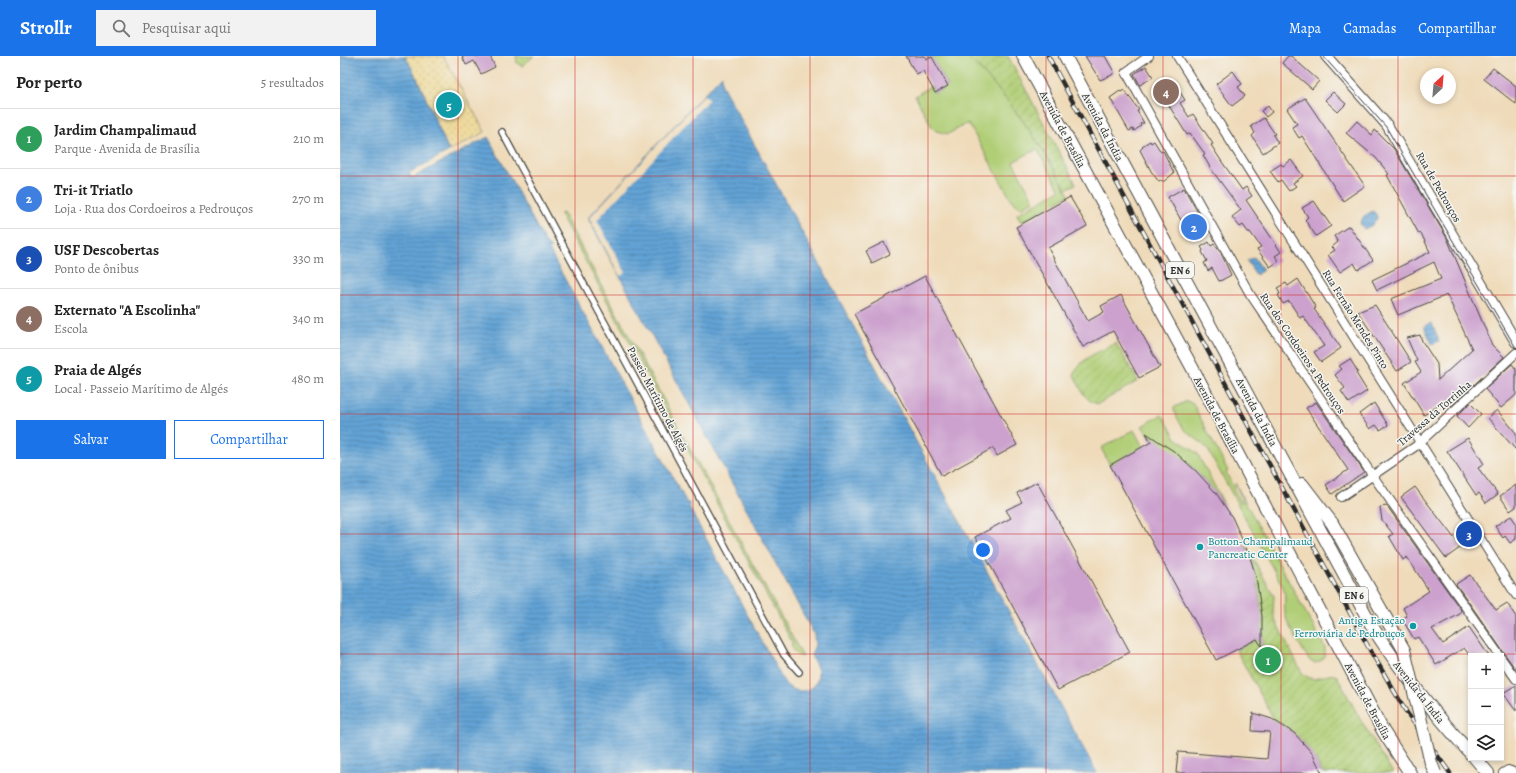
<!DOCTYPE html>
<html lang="pt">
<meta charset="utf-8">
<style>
:root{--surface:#fff;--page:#f2f2f2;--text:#222;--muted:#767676;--line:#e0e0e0;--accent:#1a73e8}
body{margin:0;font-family:Alegreya,serif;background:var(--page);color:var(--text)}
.controls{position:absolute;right:12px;bottom:12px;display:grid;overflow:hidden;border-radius:0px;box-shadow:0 2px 6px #0003}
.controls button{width:36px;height:36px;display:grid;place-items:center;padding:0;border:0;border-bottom:1px solid var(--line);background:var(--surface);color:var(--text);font:20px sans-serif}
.compass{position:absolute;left:1080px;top:12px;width:36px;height:36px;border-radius:50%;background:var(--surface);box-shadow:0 2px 6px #0003;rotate:26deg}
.you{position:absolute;left:643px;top:494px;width:14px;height:14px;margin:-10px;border:3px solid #fff;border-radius:50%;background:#1a73e8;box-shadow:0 0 0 6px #1a73e833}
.badge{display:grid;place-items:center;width:26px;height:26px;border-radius:50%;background:var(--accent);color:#fff;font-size:13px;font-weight:700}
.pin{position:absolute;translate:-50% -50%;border:2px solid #fff;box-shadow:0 1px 4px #0006}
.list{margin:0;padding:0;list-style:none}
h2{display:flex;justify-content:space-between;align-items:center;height:52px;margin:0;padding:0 16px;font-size:17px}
h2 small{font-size:13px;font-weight:400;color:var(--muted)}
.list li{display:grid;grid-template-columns:26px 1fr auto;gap:12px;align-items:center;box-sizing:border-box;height:60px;padding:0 16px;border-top:1px solid var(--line)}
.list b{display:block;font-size:15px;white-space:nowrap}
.list p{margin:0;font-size:13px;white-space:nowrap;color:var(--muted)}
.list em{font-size:13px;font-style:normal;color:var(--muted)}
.actions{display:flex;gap:8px;padding:12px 16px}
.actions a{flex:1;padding:9px 0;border:1px solid var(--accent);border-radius:0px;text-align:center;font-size:14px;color:var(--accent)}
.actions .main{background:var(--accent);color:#fff}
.icon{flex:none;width:22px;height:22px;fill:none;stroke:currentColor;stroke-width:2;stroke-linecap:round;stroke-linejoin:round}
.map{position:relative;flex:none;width:1176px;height:717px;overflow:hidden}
header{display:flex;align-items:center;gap:24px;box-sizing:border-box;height:56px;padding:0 20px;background:var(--accent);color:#fff}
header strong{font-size:19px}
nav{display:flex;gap:22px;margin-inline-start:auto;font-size:14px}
.search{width:280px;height:36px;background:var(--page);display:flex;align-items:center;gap:10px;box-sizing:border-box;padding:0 14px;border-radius:0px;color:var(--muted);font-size:15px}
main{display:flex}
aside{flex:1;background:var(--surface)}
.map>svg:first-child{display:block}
.grass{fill:#b0ce76;stroke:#6e7c50}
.sand{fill:url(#sand-dots);stroke:#8c8264}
.garden{fill:url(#garden-furrows);stroke:#6e7c50}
.water{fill:url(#water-rules);stroke:#466780}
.pier{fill:#efdbba}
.building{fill:#cca1ce}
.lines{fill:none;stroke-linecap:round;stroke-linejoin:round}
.pedestrian-casing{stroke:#484540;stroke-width:8}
.minor-casing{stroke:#484540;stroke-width:10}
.tertiary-casing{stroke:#484540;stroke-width:12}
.primary-casing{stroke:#484540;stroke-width:14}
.pedestrian{stroke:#fff;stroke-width:5.5}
.minor{stroke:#fff;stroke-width:8}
.tertiary{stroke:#fff;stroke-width:10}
.primary{stroke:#fff;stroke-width:12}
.tram{stroke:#2b2b2b;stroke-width:1}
.rail-casing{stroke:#2b2b2b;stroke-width:4.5}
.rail{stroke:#f6f6f2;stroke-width:3;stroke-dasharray:9;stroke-linecap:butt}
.primary-bridge-casing{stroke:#484540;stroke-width:14;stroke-linecap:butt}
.primary-bridge{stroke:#fff;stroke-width:12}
.grid{fill:none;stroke:#d62828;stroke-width:1;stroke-opacity:0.55}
.culture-dot{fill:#0f9aa8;stroke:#f6f6f2;stroke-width:1.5}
.labels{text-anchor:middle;stroke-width:3;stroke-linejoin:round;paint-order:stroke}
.shield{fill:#f6f6f2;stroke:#686867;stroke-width:1}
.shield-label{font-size:10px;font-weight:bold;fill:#2b2b2b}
.street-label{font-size:11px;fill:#2b2b2b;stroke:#f6f6f2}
.culture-label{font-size:11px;fill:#0d838f;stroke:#f6f6f2;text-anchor:start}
</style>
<header>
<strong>Strollr</strong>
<div class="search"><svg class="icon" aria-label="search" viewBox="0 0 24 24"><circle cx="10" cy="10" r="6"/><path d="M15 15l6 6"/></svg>Pesquisar aqui</div>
<nav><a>Mapa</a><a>Camadas</a><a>Compartilhar</a></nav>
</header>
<main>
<aside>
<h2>Por perto<small>5 resultados</small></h2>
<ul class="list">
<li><span class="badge" style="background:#2e9e5b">1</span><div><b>Jardim Champalimaud</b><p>Parque · Avenida de Brasília</p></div><em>210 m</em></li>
<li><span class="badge" style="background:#3f7fe0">2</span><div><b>Tri-it Triatlo</b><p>Loja · Rua dos Cordoeiros a Pedrouços</p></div><em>270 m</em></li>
<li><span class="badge" style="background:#1a4fb4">3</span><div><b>USF Descobertas</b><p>Ponto de ônibus</p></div><em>330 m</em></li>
<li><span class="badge" style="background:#8d6e63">4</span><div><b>Externato &quot;A Escolinha&quot;</b><p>Escola</p></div><em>340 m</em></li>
<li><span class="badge" style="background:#0f9aa8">5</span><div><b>Praia de Algés</b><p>Local · Passeio Marítimo de Algés</p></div><em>480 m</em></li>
</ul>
<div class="actions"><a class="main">Salvar</a><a>Compartilhar</a></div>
</aside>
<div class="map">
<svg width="1176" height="717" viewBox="0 0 1176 717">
<defs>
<pattern id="sand-dots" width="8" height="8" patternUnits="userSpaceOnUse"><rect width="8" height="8" fill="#eeda9e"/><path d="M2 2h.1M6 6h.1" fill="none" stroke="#cb8" stroke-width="1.8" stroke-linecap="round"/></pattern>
<pattern id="garden-furrows" width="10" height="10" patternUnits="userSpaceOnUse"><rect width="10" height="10" fill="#b0ce76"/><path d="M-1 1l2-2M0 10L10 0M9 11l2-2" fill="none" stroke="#98b166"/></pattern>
<pattern id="water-rules" width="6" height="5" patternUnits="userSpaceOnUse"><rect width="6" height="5" fill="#62a3d5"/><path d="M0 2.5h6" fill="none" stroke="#5185ad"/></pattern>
</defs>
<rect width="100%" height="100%" fill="#f6f6f2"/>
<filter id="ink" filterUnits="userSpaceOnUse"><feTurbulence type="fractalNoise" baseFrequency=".025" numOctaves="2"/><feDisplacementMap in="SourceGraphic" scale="8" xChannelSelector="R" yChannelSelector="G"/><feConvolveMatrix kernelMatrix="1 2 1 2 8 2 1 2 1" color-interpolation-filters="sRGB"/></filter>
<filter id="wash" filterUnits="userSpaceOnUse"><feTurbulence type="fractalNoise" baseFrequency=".012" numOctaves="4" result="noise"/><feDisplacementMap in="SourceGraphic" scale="16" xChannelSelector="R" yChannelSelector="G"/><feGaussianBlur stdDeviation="0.9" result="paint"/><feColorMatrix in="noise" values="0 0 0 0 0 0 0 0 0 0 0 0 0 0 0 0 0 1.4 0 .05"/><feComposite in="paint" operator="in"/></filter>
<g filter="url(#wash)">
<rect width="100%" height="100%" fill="#efdbba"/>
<path class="grass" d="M176,0H194L182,10L177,7Z
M585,0H627C669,41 701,87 729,139L681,166L677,158L720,134L697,93L673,106L694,145L681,152L672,145L628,67L608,78L596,75L592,71L575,40L591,30L595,37L608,30L592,1L587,3Z
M223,157L256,219L463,601C455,599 451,594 452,586L220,158Z
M847,345L853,348L888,415L886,416L900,446H903L895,427L985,592V600L982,604L975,607L970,605C963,594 947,570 945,557C944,548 946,540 943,531L868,394C862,386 856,383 848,377C841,371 837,361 833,352Z
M821,359L824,361L836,382L857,397L884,448C872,432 860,417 844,404C832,394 809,383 802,370Z
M794,374L803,391L770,409L761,392Z"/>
<path class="sand" d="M65,0H103L145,76L109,95L77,22Z"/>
<path class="garden" d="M627,0H668L736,128L726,133C699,84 667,39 627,0Z
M776,287L798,325L758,348C744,346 740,330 734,319C739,302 761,295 776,287Z
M905,488L934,540L933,555L936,566L961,615C976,633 985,613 997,620L1020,663L1053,717H982L976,704L961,683L949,673L935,665L896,594L917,583L922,590C922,554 919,521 905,488Z"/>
<path class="water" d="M0,0H65L77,22L109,95L69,117L72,122L148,81L206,188L211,192L209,194L347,447H349L350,453L444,626C454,640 479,638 478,617C478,611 473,605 471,599L475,589L474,578L248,162L382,19V29L757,717H0Z
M1033,155L1038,161L1032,169L1024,173L1020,167L1024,160Z
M914,201L923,214L916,219L907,205Z
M1092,267L1099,285L1092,288L1084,270Z"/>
<path class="pier" d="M364,39L369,43L257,164L286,217L280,220L249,162Z"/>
<g id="blocks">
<path class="building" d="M122,0H150L155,11L141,18L134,5L126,9Z
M566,0H585L587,3L592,1L608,30L595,37L583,15L576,18Z
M745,0H765L774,16L772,19L760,24Z
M948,0H951L979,25L972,33L942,7Z
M806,10L813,21L800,29L794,18Z
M1153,12L1176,30V48L1144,23Z
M893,15L902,28L898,31L905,40L892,50L876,28Z
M830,21L845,44L840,47L849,61L853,58L873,88L871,89L882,106L902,134L906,131L912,140L906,144L941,196L935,200L939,205L930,211L917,193L921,191L910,176H908L903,169L900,171L892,161L901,154L871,113L863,99L865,98L850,77L847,79L817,30Z
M784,34L799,54L797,55L804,67L800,68L801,70L794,75L793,73L789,75L770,42L780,35L781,36Z
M993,36L1006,48L998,56L985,44Z
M965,42L1025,130L1003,145L962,80L959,82L952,71L957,68L947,53Z
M928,50L932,56L926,61L921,55Z
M924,62L935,78L933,79L938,87L923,97L912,80L915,77L911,70Z
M1017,65L1032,79L1035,74L1054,93L1107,182L1152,289L1164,301L1111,350L1107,344L1084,359L1064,327L1081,316L1075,306L1077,305L1067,282L1080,279L1082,285L1097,308L1098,324L1132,293L1107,239L1058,259L1051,243L1101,223L1094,206L1037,234L1032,224L1090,196L1081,177L1079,178L1047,119L1049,118L1036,102L1006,77Z
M810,85L811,87L814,85L821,96L823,95L834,117L823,126L822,124L819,126L811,115L800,94L803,91L802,90Z
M951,104L963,120L953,127L956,130L949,135L941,124L938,126L930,115L941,108L943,110Z
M844,132L866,171L850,180L828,141Z
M730,141L747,170L708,192L748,265L764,256L761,250L781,239L820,311L799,322L773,275L743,291L676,171Z
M974,145L991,170L976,180L965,164L968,161L962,152Z
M1009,170L1033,204L1018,214L1014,207L1000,216L988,199L995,194L992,191L998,186L994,180Z
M544,186L550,198L532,207L526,195Z
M869,186L871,190L874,188L881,197L891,219L882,224L879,225L872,212L868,215L864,207L867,205L862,196L863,194L861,191Z
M585,220L677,389L657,400L653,392L602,420L514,258Z
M958,223L976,252L974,253L1001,292L981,306L974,296L984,290L963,260L960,262L949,245L943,248L938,239L940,238L937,232L946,227L948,230Z
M1035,249L1071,306L1057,315L1018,256Z
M1010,303L1018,316L1016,317L1027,335L1009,347L1001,335L1005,332L995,319L1002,313L999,310Z
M1172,308L1176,313V339L1161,352L1145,333Z
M976,346L1024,416L992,438L986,429L1008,414L966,352Z
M1034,347L1048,369L1040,374L1036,369L1030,373L1019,358Z
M1130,347L1141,358L1128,372L1117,360Z
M1157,354L1176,377V394L1148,362Z
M806,377L835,396L856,415L876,437L892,461L910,501L916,521L922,560V591L917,583L876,604L770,409L811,386Z
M1128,382L1144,408L1138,412L1158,438L1146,447L1139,437L1136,439L1107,395Z
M697,426L790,596L718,634L635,481L671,462L666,454L682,446L677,437Z
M1176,429V451L1170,455L1160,440Z
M1075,431L1121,491L1106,502L1061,441Z
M1047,450L1121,554L1120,558L1092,573L1103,588L1129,571L1149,600H1130L1124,592L1096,609L1078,581L1074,583L1062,563L1067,560L1063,552L1089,535L1067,501L1063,504L1049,480L1053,478L1042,464L1040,451Z
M1171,460L1176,467V483L1170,487L1165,480L1163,482L1155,470Z
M1130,519L1156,554L1167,547L1176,561V614L1116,528Z
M1176,629V655L1163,637Z
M913,657L932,663L954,677L972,697L982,717H836L838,696L927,703L930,676L912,675Z"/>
</g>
</g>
<g filter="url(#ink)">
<use href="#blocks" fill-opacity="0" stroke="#484540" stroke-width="1"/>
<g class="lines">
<g class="pedestrian-casing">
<path id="pedestrian" d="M162,76L444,599L459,616"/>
</g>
<g class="minor-casing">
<path id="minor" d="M809,0L786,16L910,238L1033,420L1160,600
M837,0L1176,539
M1001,441L1076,390L1176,297
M1161,602L1176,623
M1163,717L1168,714L1176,717"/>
</g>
<g class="tertiary-casing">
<path id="tertiary" d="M986,0L1047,69L1176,286"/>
</g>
<g class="primary-casing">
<path id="primary" d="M683,0L860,326L1043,675L1070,717
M725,0L1033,572C1062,617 1095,658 1131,698
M962,428L992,467
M1135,702L1148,717"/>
</g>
<use href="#pedestrian" class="pedestrian"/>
<use href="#minor" class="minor"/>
<use href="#tertiary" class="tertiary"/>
<use href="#primary" class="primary"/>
<path class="tram" d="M983,0L1046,71L1176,292"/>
<g class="rail-casing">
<path id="rail" d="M708,0L1030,594L1067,657L1110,717"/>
</g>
<use href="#rail" class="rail"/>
<g class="primary-bridge-casing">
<path id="primary-bridge" d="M992,467L1064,594L1091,707L1095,717"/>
</g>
<use href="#primary-bridge" class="primary-bridge"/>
</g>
</g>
<path class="grid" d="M118,0V717M235,0V717M353,0V717M470,0V717M588,0V717M706,0V717M823,0V717M941,0V717M1058,0V717M0,120H1176M0,239H1176M0,358H1176M0,478H1176M0,598H1176"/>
<g class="culture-dot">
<circle cx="860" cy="491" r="4"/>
<circle cx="1073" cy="570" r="4"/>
</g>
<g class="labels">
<g class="shield">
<rect x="826" y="206" width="28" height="16" rx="3"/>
<rect x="1000" y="531" width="28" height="16" rx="3"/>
</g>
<g class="shield-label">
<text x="840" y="218">EN 6</text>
<text x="1014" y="543">EN 6</text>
</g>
<g class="street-label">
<text transform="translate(763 71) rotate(62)" y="4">Avenida da Índia</text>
<text transform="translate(723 73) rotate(62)" y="4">Avenida de Brasília</text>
<text transform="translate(1099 131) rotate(60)" y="4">Rua de Pedrouços</text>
<text transform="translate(1016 263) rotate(58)" y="4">Rua Fernão Mendes Pinto</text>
<text transform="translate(963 297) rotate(56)" y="4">Rua dos Cordoeiros a Pedrouços</text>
<text transform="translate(318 343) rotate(62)" y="4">Passeio Marítimo de Algés</text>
<text transform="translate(917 356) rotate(62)" y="4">Avenida da Índia</text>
<text transform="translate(1094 357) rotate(-41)" y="4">Travessa da Torrinha</text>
<text transform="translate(877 359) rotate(62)" y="4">Avenida de Brasília</text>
<text transform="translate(1079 636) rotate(52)" y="4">Avenida da Índia</text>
<text transform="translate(1028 645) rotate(62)" y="4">Avenida de Brasília</text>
</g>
<g class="culture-label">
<text x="868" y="489">Botton-Champalimaud<tspan x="868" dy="13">Pancreatic Center</tspan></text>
<text x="1065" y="568" text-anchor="end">Antiga Estação<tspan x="1065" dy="13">Ferroviária de Pedrouços</tspan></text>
</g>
</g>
</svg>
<div class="controls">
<button>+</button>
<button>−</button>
<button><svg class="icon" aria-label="layers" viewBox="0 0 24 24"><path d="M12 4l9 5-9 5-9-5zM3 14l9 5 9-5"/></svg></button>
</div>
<svg class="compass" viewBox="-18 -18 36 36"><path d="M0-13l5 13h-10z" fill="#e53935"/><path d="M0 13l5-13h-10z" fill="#767676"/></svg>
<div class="you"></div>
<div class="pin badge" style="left:928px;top:604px;background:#2e9e5b">1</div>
<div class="pin badge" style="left:854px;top:171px;background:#3f7fe0">2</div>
<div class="pin badge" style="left:1129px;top:478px;background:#1a4fb4">3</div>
<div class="pin badge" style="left:826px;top:36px;background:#8d6e63">4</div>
<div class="pin badge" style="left:109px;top:49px;background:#0f9aa8">5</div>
</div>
</main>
